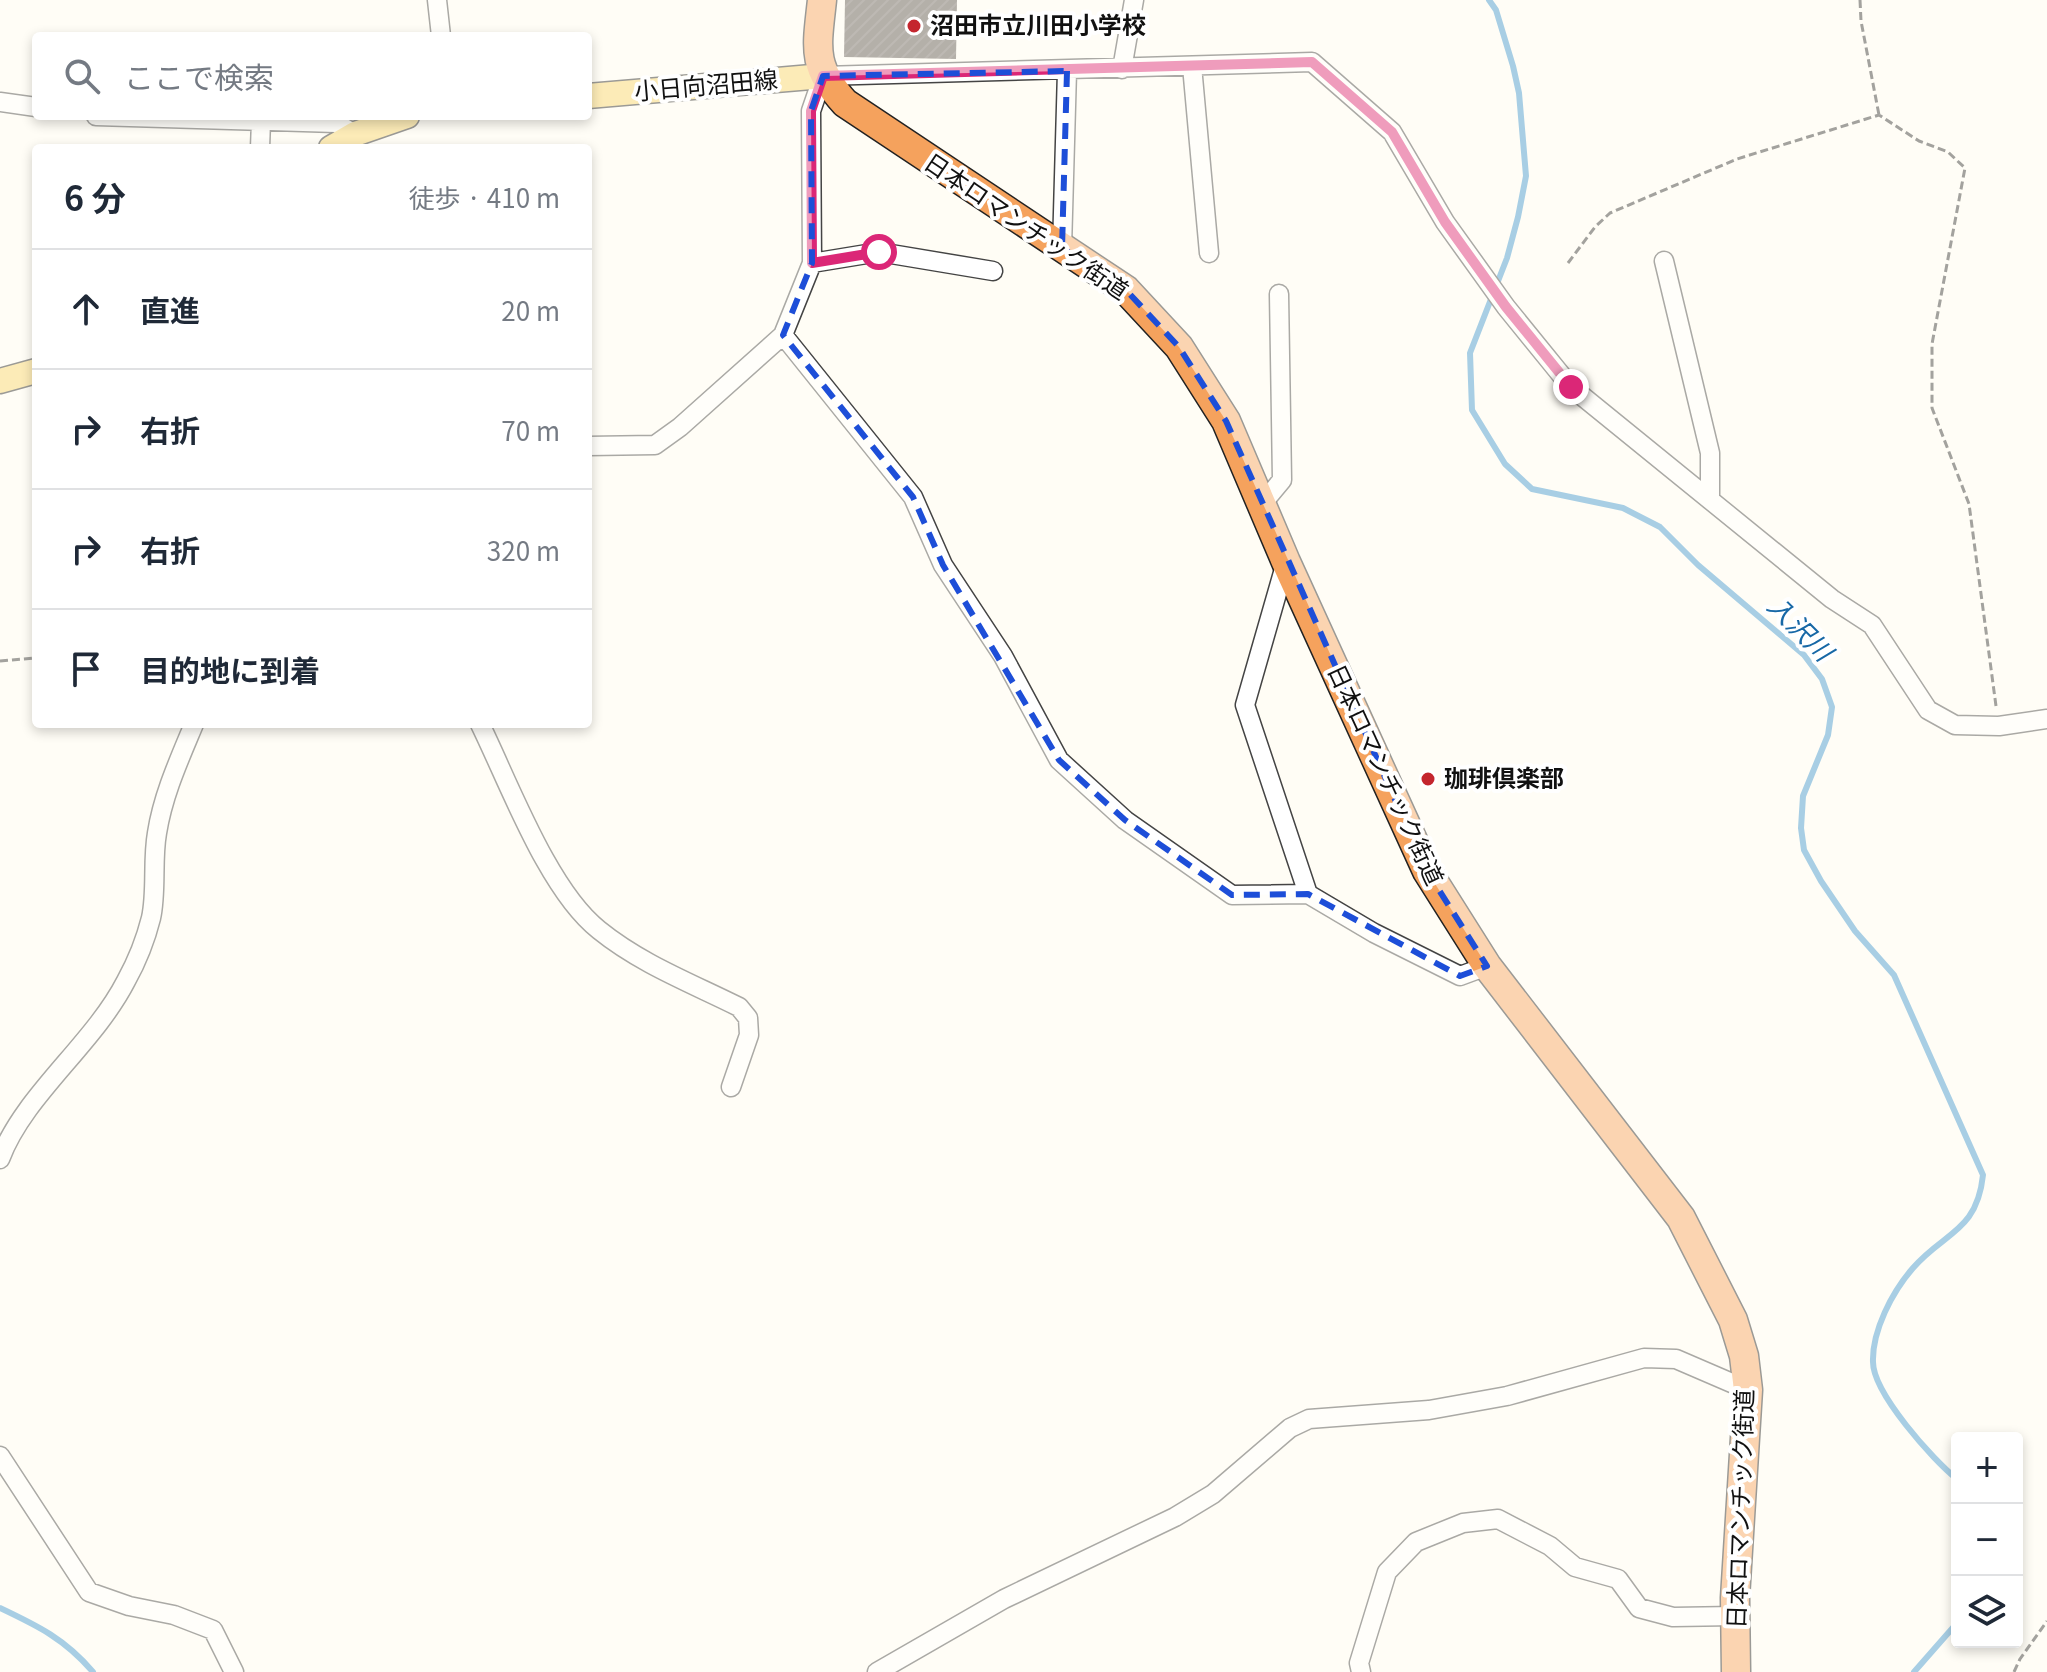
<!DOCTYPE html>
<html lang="ja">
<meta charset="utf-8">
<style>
:root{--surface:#fff;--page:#f6f6f7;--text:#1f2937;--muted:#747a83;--line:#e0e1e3}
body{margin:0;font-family:Georgia,"Noto Sans JP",serif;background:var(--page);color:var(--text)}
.controls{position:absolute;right:24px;bottom:24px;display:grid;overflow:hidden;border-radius:8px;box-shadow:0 4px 12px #0003}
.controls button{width:72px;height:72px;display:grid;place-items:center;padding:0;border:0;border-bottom:2px solid var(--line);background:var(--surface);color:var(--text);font:40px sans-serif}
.stop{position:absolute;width:24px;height:24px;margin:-18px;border:6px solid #db2777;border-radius:50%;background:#fff}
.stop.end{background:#db2777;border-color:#fff;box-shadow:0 2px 8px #0008}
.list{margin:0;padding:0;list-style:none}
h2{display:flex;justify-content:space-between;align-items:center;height:104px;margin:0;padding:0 32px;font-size:34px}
h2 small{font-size:26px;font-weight:400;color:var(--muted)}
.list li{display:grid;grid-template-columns:52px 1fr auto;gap:24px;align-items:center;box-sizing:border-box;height:120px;padding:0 32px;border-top:2px solid var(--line)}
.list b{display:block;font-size:30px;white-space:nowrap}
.list em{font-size:26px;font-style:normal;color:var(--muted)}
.icon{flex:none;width:44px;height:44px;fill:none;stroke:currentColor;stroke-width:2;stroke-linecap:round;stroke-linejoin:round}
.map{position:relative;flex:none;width:2047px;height:1672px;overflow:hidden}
.search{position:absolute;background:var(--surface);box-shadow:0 4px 12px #0003;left:32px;top:32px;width:560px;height:88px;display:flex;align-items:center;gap:20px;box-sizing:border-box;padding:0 28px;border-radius:8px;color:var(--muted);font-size:30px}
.panel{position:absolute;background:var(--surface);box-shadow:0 4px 12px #0003;left:32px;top:144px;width:560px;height:584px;border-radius:8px}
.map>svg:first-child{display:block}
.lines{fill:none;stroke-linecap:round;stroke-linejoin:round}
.stream{stroke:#3f96cf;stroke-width:6}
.building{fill:url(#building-hatch)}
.minor-casing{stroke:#444;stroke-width:21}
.major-casing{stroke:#222;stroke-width:27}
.highway-casing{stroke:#222;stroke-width:31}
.path{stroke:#333;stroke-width:3;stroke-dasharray:8 4;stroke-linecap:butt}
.minor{stroke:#fff;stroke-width:18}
.major{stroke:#f9d66b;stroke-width:24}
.highway{stroke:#f5a25d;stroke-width:28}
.route{stroke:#db2777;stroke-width:10}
.marked{fill:none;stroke:#1d4ed8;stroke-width:6;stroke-dasharray:16 10;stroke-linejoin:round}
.poi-dot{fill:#c4262e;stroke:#fff;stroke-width:3}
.labels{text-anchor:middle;stroke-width:8;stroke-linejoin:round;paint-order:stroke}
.poi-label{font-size:24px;font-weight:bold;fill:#111;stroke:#fff;text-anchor:start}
.street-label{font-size:24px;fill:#111;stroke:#fff}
.water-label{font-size:26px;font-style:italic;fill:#1768a6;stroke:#fff}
</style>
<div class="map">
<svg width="2047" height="1672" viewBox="0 0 2047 1672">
<defs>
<pattern id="building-hatch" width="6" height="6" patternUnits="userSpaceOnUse" patternTransform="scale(2)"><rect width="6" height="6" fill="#5a524d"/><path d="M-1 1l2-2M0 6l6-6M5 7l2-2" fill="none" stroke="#6d6662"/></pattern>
</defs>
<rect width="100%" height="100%" fill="#fffdf5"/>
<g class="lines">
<path class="stream" d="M1489,0L1496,10L1513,66L1519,93L1526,176L1518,217L1507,258L1470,353L1472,410L1505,464L1532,489L1623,508L1660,527L1698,565L1804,655L1822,679L1832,707L1828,735L1803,796L1801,828L1804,850L1821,881L1855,931L1894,975L1983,1175C1977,1232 1944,1232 1913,1268C1892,1292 1872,1331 1873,1362C1873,1393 1933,1460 1957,1479
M0,1608C38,1626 65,1639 93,1672
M1914,1672L1957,1623"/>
</g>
<path class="building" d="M845,0H957L956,59L844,57Z"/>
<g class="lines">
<g class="minor-casing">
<path id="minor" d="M437,0L441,36
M1192,66L1209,253
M1122,69L1134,0
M0,102L36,107
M96,116L336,123L355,134
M260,148L261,121
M1062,248L1067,71
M1664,261L1710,453V500
M812,263L879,252L993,271
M588,446L655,445L680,427L783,335
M1262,504L1282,480L1279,294
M1286,562L1245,705L1308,894
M480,724C509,783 548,890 599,930C641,964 691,983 739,1007L748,1018L749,1035L731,1087
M1487,966L1460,976L1374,933L1308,894L1232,895L1125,820L1059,760L1003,656L943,565L913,497L783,335L812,263L811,111L823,76L1312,62L1392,132L1445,222L1506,307L1571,387L1832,599L1872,625L1928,710L1955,725L1999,726L2047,719
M0,1159C24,1095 93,1045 126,981C136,963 146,938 151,918C157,891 152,861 157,833C163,795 179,760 194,724
M0,1456L89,1592L129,1606L174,1615L213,1630L234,1672
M877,1672L1004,1599L1175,1517L1213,1494L1290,1428L1309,1419L1429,1410L1507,1396L1644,1358L1676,1359L1748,1390
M1361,1672L1359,1663L1387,1572L1416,1542L1463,1523L1498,1519L1550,1546L1575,1567L1618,1579L1639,1608L1673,1617L1735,1616"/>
</g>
<g class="major-casing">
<path id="major" d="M588,96L823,76
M331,148L355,134L407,116
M0,381L36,371"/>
</g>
<g class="highway-casing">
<path id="highway" d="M822,0C817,47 811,66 845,103L1126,290L1179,347L1226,421L1286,562L1427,871L1487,966L1681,1218L1733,1320L1744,1356L1748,1390L1735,1598L1736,1672"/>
</g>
<path class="path" d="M1860,0L1861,21L1879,115
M1568,263L1595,227L1610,213L1737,159L1879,115L1919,141L1948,152L1965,168L1932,344V408L1969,504L1996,706
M0,661L36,658
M2014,1672L2020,1659L2047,1621"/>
<use href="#minor" class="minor"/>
<use href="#major" class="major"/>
<use href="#highway" class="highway"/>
</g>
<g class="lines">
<path class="route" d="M879,252L812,263L811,111L823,76L1312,62L1392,132L1445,222L1506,307L1571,387"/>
</g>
<path d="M0 0H2047V1672H0ZM1067,71L1062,248L1126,290L1179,347L1226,421L1427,871L1487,966L1460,976L1308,894L1232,895L1125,820L1059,760L943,565L913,497L783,335L812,263L811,111L823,76Z" fill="#fffdf5" fill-opacity=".55" fill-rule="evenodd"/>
<path class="marked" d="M1067,71L1062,248L1126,290L1179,347L1226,421L1427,871L1487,966L1460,976L1308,894L1232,895L1125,820L1059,760L943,565L913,497L783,335L812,263L811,111L823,76Z"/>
<g class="poi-dot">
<circle cx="914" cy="26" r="8"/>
<circle cx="1428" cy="779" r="8"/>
</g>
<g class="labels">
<g class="poi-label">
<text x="930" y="34">沼田市立川田小学校</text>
<text x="1444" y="787">珈琲倶楽部</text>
</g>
<g class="street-label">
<text transform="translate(706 86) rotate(-5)" y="8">小日向沼田線</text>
<text transform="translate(1026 227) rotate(34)" y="8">日本ロマンチック街道</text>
<text transform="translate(1385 775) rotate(65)" y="8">日本ロマンチック街道</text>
<text transform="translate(1741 1509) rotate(-88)" y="8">日本ロマンチック街道</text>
</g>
<g class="water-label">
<text transform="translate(1800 629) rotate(45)" y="9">入沢川</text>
</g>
</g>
</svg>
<div class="controls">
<button>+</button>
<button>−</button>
<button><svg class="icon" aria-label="layers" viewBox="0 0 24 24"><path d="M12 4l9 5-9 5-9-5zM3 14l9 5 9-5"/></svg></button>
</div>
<div class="stop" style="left:879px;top:252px"></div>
<div class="stop end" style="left:1571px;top:387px"></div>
<div class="search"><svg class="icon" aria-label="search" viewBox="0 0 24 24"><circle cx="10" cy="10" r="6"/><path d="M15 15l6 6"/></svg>ここで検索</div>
<section class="panel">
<h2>6 分<small>徒歩 · 410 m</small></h2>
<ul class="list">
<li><svg class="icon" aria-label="ahead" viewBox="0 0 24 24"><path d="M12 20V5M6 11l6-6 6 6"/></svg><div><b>直進</b></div><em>20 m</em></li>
<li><svg class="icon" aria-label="right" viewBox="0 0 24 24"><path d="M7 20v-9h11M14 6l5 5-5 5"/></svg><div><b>右折</b></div><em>70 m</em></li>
<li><svg class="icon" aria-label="right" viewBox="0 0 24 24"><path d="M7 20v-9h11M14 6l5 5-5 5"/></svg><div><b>右折</b></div><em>320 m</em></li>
<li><svg class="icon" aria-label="arrive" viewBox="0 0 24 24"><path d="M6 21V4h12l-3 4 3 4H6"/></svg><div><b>目的地に到着</b></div></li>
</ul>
</section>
</div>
